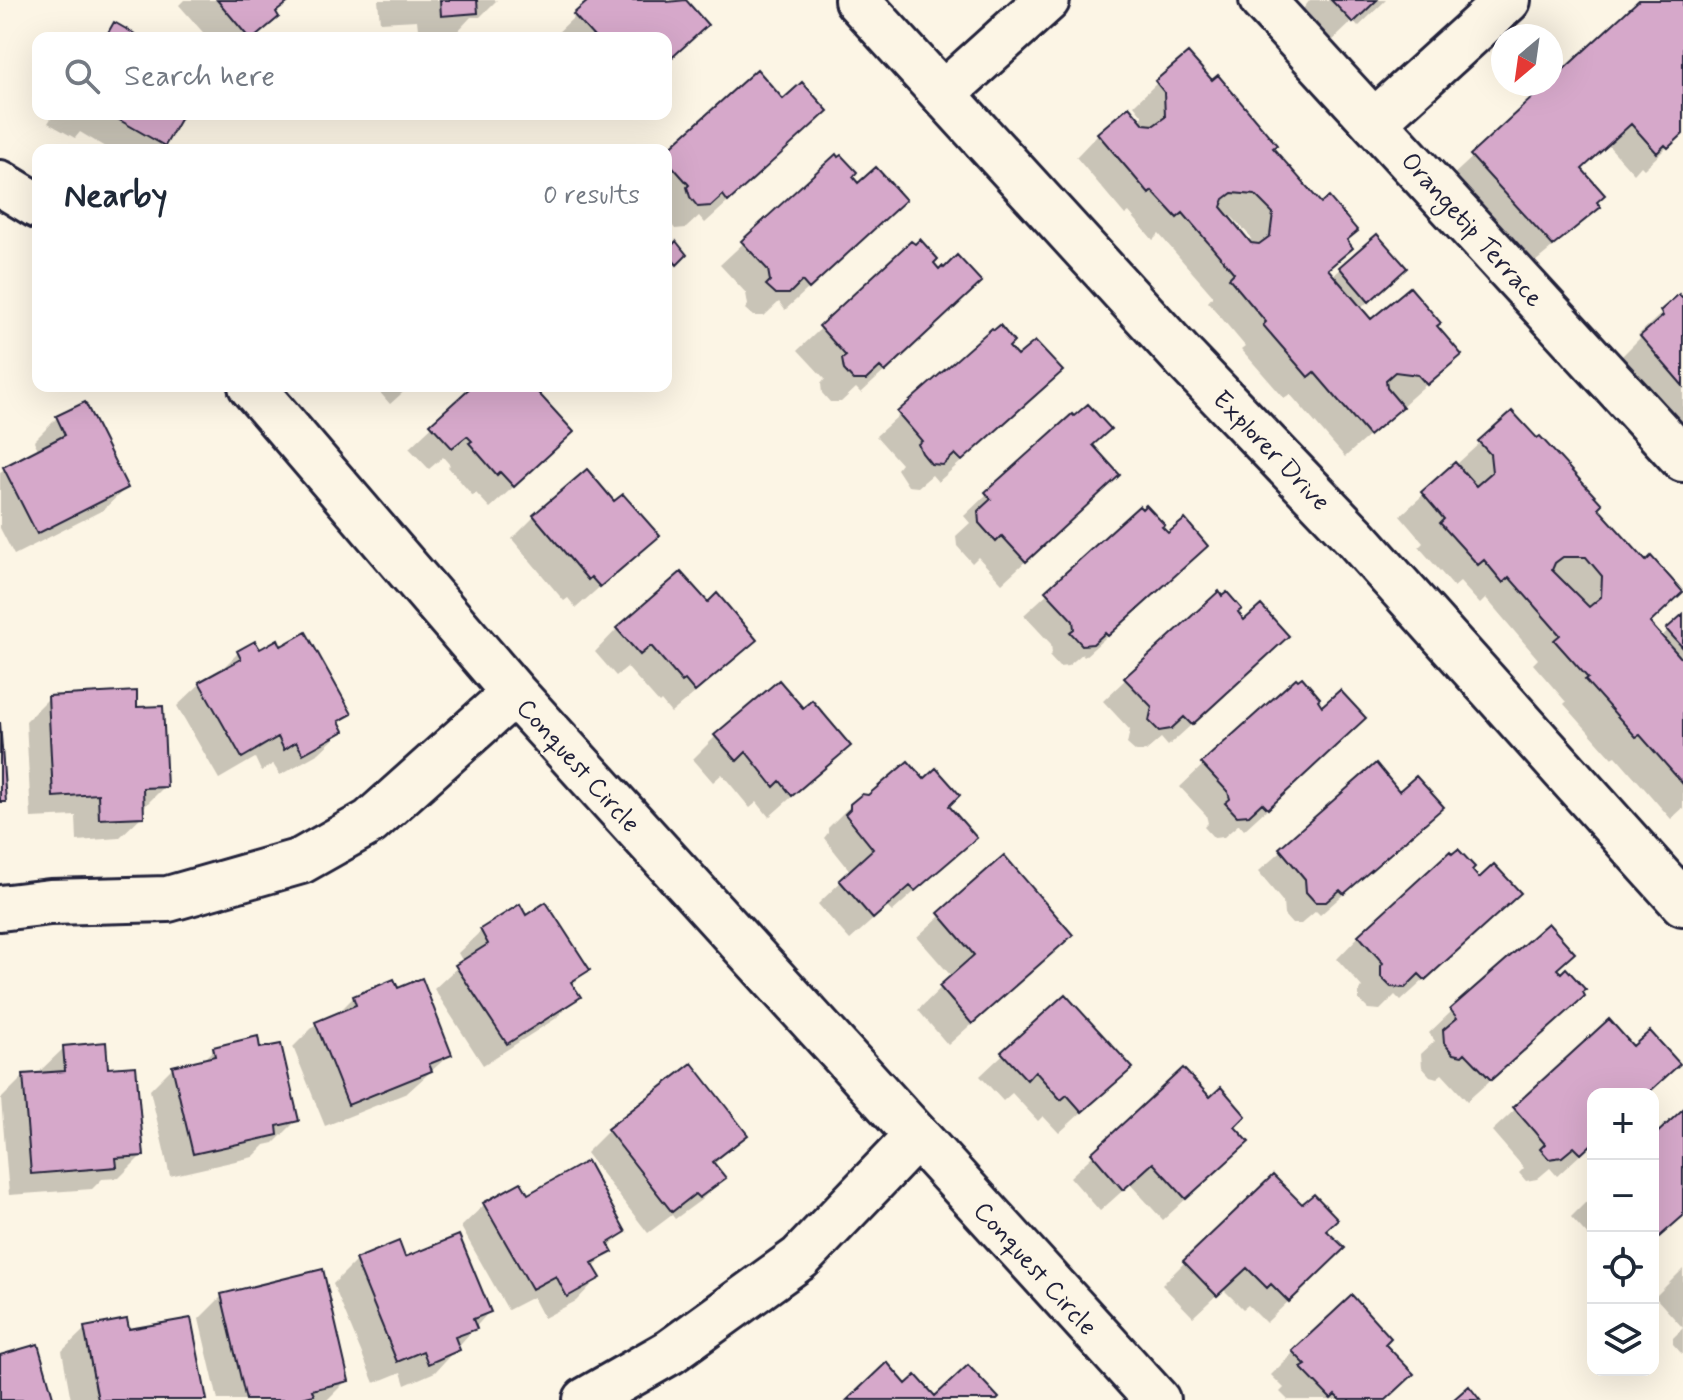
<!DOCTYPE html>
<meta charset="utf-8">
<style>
:root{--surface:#fff;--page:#f6f6f7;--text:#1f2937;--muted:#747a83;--line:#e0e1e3}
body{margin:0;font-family:Mynerve,sans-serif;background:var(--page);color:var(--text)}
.controls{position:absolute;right:24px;bottom:24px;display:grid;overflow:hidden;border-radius:16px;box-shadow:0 8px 32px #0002}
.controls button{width:72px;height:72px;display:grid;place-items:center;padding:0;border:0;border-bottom:2px solid var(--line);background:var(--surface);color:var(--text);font:40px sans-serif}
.compass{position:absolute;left:1491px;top:24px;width:72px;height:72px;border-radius:50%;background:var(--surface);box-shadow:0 8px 32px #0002;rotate:209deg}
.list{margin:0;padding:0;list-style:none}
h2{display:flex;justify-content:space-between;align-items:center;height:104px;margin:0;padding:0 32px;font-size:34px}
h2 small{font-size:26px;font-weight:400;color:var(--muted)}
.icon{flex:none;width:44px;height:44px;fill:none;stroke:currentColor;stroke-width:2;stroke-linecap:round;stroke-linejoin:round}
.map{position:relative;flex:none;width:1683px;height:1400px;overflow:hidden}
.search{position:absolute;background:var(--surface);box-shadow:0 8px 32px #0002;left:32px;top:32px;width:640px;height:88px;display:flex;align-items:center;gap:20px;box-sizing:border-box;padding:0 28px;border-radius:16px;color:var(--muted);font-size:30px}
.panel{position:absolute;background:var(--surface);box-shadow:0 8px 32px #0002;left:32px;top:144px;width:640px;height:248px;border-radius:16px}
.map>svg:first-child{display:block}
.shadow{fill:#0003;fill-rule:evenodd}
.building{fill:#d6a8ca;stroke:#22223b;stroke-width:2;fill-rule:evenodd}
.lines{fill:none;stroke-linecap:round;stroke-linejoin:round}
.minor-casing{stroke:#22223b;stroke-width:50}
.minor{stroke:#fcf5e5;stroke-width:44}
.labels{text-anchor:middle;stroke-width:6;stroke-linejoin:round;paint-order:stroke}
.street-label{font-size:26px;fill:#22223b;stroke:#fcf5e5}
</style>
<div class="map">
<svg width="1683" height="1400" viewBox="0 0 1683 1400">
<rect width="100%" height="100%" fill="#fcf5e5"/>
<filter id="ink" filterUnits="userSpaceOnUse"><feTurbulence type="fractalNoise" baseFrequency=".0125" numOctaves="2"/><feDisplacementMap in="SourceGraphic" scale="16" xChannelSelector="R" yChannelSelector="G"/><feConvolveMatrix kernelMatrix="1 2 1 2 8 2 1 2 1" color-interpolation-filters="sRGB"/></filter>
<g filter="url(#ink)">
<path class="shadow" d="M184,0H287L274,13L277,16L255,38H208L179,5Z
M378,0H497L480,17H471L454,35L419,38L417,20L380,22Z
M592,0H662L667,5L672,0H684L705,25L666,62V38H552Z
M1310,0H1386L1358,27L1353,21L1329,44L1300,13Z
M1642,0H1683V132L1644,169L1641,166L1634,174L1608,145L1580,170L1598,207L1575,229L1529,267L1449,179Z
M1157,83L1271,148L1351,248L1327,271L1332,277L1377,236L1394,279L1360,309L1371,322L1435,326L1459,355L1345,457L1290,394L1284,398L1241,349L1245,346L1208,302L1213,296L1159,234L1153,240L1129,212L1125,215L1076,157L1098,134L1142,125V115L1134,105ZM1226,216L1232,217L1251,237L1250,244Z
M54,114H181L158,150H110L80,132L75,138L48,123Z
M803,134L705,223L699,216L686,228L675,229L668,220L666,154Z
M836,157L881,222L785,310L779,302L764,316H753L745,309L748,305L746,293L720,265Z
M675,244L685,255L666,273V253Z
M911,244L931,263L957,304L861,393L856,388L841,402H830L822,393L821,384L825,379L798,350Z
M1683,294V435L1618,360L1640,338L1638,335Z
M992,331L1038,394L938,482L932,475L918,487L908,486L897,469L901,464L876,436Z
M368,386H410L390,404L377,389L374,392Z
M475,386H517L549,455L490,508L476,493L473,496L448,467L450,465L443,457L429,469L409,448Z
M84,405L126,488L103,510L14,555L0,528V472L39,451L34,441L57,418Z
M1480,443L1596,508L1646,564L1681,593L1648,624L1660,638L1683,617V808L1671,819L1616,756L1612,758L1564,704L1566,702L1533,664L1538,659L1486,598L1480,604L1460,582L1454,587L1419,547L1423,543L1400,516Z
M1091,446L1095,497L1002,583L978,557L972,563L957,546L956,536L970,523L964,516L987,494Z
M614,504L657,536L576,608L568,598L564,601L512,539L535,516Z
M1139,509L1160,528L1183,568L1084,657L1082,654L1068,666L1059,667L1049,656L1052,653L1051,644L1024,615Z
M707,605L755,640L732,662L671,713L661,701L659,703L627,667L616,676L595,652L617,629Z
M1235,613L1264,659L1168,746L1161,738L1146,751L1136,752L1127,744L1130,730L1103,701L1126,679Z
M260,652L350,714L338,725L342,731L319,753L280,775L273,764L261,771L255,758L219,779L177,706L200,684L216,675L238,653Z
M49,698L135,709L165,786L142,809V816L119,838L77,841L76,816L31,818L26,721Z
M1315,700L1341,741L1244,830L1239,824L1224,837L1214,838L1204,827L1208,823L1206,815L1180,787L1203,765Z
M803,711L849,746L769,817L757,802L750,808L722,774L713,782L693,759L716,736Z
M1376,766L1418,829L1320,915L1316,911L1301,924H1292L1284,915L1283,902L1258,872Z
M869,797L946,806L974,838L892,912L887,907L850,940L818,904L851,872L824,838L828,833V828L851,805Z
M1004,858L1071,935L948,1045L918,1010L952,977L917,937Z
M1469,870L1495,915L1401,1001L1395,995L1380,1010L1368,1009L1359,1000V990L1362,987L1337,959L1359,936Z
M525,917L587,970L571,986L578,996L555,1019L483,1065L434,989L463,962L458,953L481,931Z
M1556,970L1560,1018L1467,1101L1442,1074L1437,1078L1430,1076L1422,1067L1421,1054L1435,1041L1429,1033L1452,1011Z
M1065,996L1130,1068L1059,1133L1043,1116L1038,1121L1012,1093L1003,1101L980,1076Z
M354,997L449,1055L407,1093L325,1126L293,1047L316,1024L335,1016Z
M1609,1022L1646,1094H1593V1143L1557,1176L1550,1168L1537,1179L1526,1181L1519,1173L1524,1168L1492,1131Z
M64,1048L106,1070L142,1155L119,1178L102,1179L92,1189L9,1195L1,1099L24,1076L42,1075L41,1070Z
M214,1049L259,1051L297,1120L274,1143L265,1145L253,1157L170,1176L150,1090L173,1067L202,1061Z
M1183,1071L1232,1127L1223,1165L1163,1220L1130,1184L1100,1211L1070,1177Z
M609,1130L745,1135L713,1165L724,1178L701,1200L675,1219L672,1215L648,1233L586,1153Z
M1593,1195V1241L1571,1217Z
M527,1197L624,1232L608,1248L610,1251L593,1268L598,1278L576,1301L544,1318L533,1297L508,1310L461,1227L484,1205Z
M1324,1230L1320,1271L1266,1323L1248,1305L1243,1309L1223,1289L1193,1317L1162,1285L1185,1262Z
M398,1244L404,1259L489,1312L435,1372L405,1385L401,1372L374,1383L333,1284L356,1261Z
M1683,1269V1328L1655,1297Z
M222,1296L347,1380L327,1400H218L199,1319Z
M1683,1328V1354H1682L1673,1344V1338Z
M85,1329L127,1332L204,1400H71L62,1351Z
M1382,1344L1385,1400H1288L1280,1392L1284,1388L1271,1375L1294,1352Z"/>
<path class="building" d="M217,0H289L290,1L276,12L279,17L254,38H249Z
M440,0H477L478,13L441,16Z
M589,0H665L667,2L686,0L708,25L666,63V38H595L573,14Z
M1331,0H1377L1353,23Z
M1639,0H1683V134L1668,148L1665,145L1657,153L1631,124L1582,169L1605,195L1597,202L1601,207L1553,246L1470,155L1547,84H1551V81Z
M114,22L142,38H105Z
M1188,53L1212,80L1218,75L1277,145L1273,148L1321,203L1329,197L1358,231L1347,240L1353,248L1328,269L1371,319L1410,287L1441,323L1437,326L1462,355L1427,385L1418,375L1395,372L1386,380L1387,388L1403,407L1369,436L1314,372L1308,377L1263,325L1266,322L1229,278L1234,273L1183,213L1177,218L1152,191L1149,194L1097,133L1129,106L1144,124L1154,125L1165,117L1164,92L1155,81ZM1232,193L1255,195L1273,213L1270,236L1259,244L1251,243L1221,207L1224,199Z
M757,69L783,99L802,82L828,111L728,202L723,195L711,206L698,207L690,197L687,187L689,185L666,159V151Z
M109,114H183L165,146Z
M836,154L838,157L841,155L857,172L853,177L858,183L876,167L906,200L809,289L802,281L789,294H776L766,285L770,281L768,270L741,241Z
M1377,234L1407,268L1369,302L1339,267Z
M920,239L938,259L934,263L939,269L942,266L944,268L957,255L982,282L885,372L880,367L866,380H853L844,370L842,359L846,356L819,326L911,241L915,244Z
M676,241L687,255L677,265L666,252Z
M1679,294L1681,297L1683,296V386L1640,336L1663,316L1660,311Z
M1000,325L1014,342L1009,347L1017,356L1035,341L1063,371L962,461L955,454L943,465L931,464L922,453L918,444L922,441L897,412L992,328L994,330Z
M472,386L533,387L574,432L514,487L500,472L497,475L469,443L472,441L467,436L452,448L430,424Z
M85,402L128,488L37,534L3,467L65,435L56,416Z
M1088,404L1111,429L1093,445L1120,475L1026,562L1002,536L996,542L979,523L978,511L991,499L985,492L1072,414L1074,416Z
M1512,411L1537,438L1540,436L1602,504L1598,508L1646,561L1651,556L1683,592L1650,623L1683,660V784L1640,735L1636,737L1585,680L1588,678L1554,640L1560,635L1509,577L1503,583L1484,560L1478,565L1440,523L1444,519L1421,492L1455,462L1476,486L1492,472L1490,454L1478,441ZM1563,557H1586L1602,576L1601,597L1589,607L1552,570L1555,563Z
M587,469L614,501L623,494L660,536L600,587L591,577L588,580L533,515Z
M1146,505L1165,525L1162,527L1168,533L1185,519L1208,546L1108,636L1105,633L1093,644L1082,645L1070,632L1074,629L1073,621L1045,591L1139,506L1142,509Z
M681,572L708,602L717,593L757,640L695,692L685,680L682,682L651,646L640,655L616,628Z
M1219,591L1222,596L1227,592L1242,609L1238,612L1244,620L1261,605L1289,636L1192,725L1184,717L1171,729L1159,731L1149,721L1152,707L1124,678Z
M1683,614V648L1666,629Z
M306,632L352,714L339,721L344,731L303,754L296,742L284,750L278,737L242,758L199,682L241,659L237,651L255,641L260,649L278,639L281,646Z
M1302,677L1320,698L1318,700L1322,706L1340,690L1366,718L1268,809L1262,803L1249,815L1237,816L1225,803L1230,799L1228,792L1201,763L1296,678L1298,680Z
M779,680L803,708L812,700L851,746L792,796L780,781L774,787L746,752L737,761L714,735Z
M137,691V707L163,706L167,787L143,788L144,817L99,819L98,794L53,797L48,696Z
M0,722L6,802H0Z
M908,761L924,779L936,768L960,795L949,806L977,838L915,891L910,886L873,919L839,880L873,849L845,814L850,809V804L862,794L868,795Z
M1376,763L1399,791L1416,776L1444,807L1344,894L1340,890L1326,902H1315L1306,892L1305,879L1279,848Z
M1458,849L1475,867L1472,870L1479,878L1494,864L1521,893L1425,980L1419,974L1405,988L1391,987L1381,977V966L1383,963L1358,935L1450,851L1452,854Z
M1004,855L1073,935L972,1024L939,986L974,955L938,913Z
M546,902L590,970L571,982L581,997L507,1044L455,965L488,944L480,929L520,904L526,915Z
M1548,923L1575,953L1557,969L1561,973L1566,968L1586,990L1583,992L1585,996L1491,1080L1465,1053L1462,1056L1453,1054L1444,1043L1443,1030L1457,1018L1450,1009Z
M422,978L452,1055L429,1064L432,1071L348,1105L315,1022L356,1005L353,996L394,979L398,988Z
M1065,994L1133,1068L1082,1112L1067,1095L1061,1100L1035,1071L1027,1080L1001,1052Z
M1609,1019L1633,1046L1650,1031L1680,1064L1647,1094H1593V1143L1581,1154L1574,1147L1562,1157L1549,1159L1540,1149L1545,1144L1513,1107Z
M258,1036L260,1048L281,1044L299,1121L277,1126L278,1135L193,1154L172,1066L215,1056L213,1047Z
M106,1042L108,1068L136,1066L144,1156L116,1158L117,1167L31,1174L23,1074L65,1071L63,1046Z
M692,1063L748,1135L713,1162L726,1178L699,1198L695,1194L672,1212L607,1129Z
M1183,1068L1210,1097L1221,1087L1246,1116L1235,1127L1249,1142L1186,1199L1153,1163L1123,1190L1091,1153Z
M1683,1109V1216L1658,1238L1653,1233V1137Z
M587,1161L626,1232L608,1243L613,1252L592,1263L601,1278L567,1297L556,1276L532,1289L483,1203L521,1182L528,1194Z
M1273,1175L1302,1204L1314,1194L1338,1219L1326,1230L1345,1248L1289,1302L1271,1284L1267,1288L1247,1268L1217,1296L1183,1261Z
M459,1235L491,1312L473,1319L477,1329L455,1337L460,1350L428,1364L423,1351L397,1362L355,1259L399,1241L405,1257Z
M323,1269L349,1381L312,1390L314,1395L293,1400H246L221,1294Z
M1352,1295L1391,1338L1385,1344L1414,1374L1386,1400H1340L1335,1395L1331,1399L1301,1368L1306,1365L1292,1351Z
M191,1318L207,1400H98L84,1327L127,1319L129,1329Z
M38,1344L54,1400H0V1355Z
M887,1362L906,1384L916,1375L935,1396L968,1365L999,1398L997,1400H847Z
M1469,1386L1480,1400H1453Z"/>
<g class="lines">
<g class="minor-casing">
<path id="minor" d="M857,0L1185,359L1356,538L1683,903
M1262,0L1683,459
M944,93L1047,0
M1375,121L1508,0
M0,183L38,206
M251,386L514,693L1157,1400
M0,908L50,902L168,899L301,861L370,822L514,693
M586,1400L670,1352L800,1258L916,1137"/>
</g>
<use href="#minor" class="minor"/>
</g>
</g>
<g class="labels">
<g class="street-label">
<text transform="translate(1473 229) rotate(48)" y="9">Orangetip Terrace</text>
<text transform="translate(1272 450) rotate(46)" y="9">Explorer Drive</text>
<text transform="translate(579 765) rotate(48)" y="9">Conquest Circle</text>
<text transform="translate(1036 1268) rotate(48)" y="9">Conquest Circle</text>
</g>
</g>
</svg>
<div class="controls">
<button>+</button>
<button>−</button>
<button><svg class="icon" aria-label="locate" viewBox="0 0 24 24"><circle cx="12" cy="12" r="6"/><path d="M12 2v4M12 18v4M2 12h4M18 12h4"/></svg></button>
<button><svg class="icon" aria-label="layers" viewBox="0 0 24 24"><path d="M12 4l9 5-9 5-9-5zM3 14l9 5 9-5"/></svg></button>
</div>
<svg class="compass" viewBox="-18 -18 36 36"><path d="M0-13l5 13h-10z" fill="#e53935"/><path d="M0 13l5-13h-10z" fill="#747a83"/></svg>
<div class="search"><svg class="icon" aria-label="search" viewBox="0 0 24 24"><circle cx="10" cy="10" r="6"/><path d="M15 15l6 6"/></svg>Search here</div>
<section class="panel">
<h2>Nearby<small>0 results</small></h2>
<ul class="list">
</ul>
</section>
</div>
